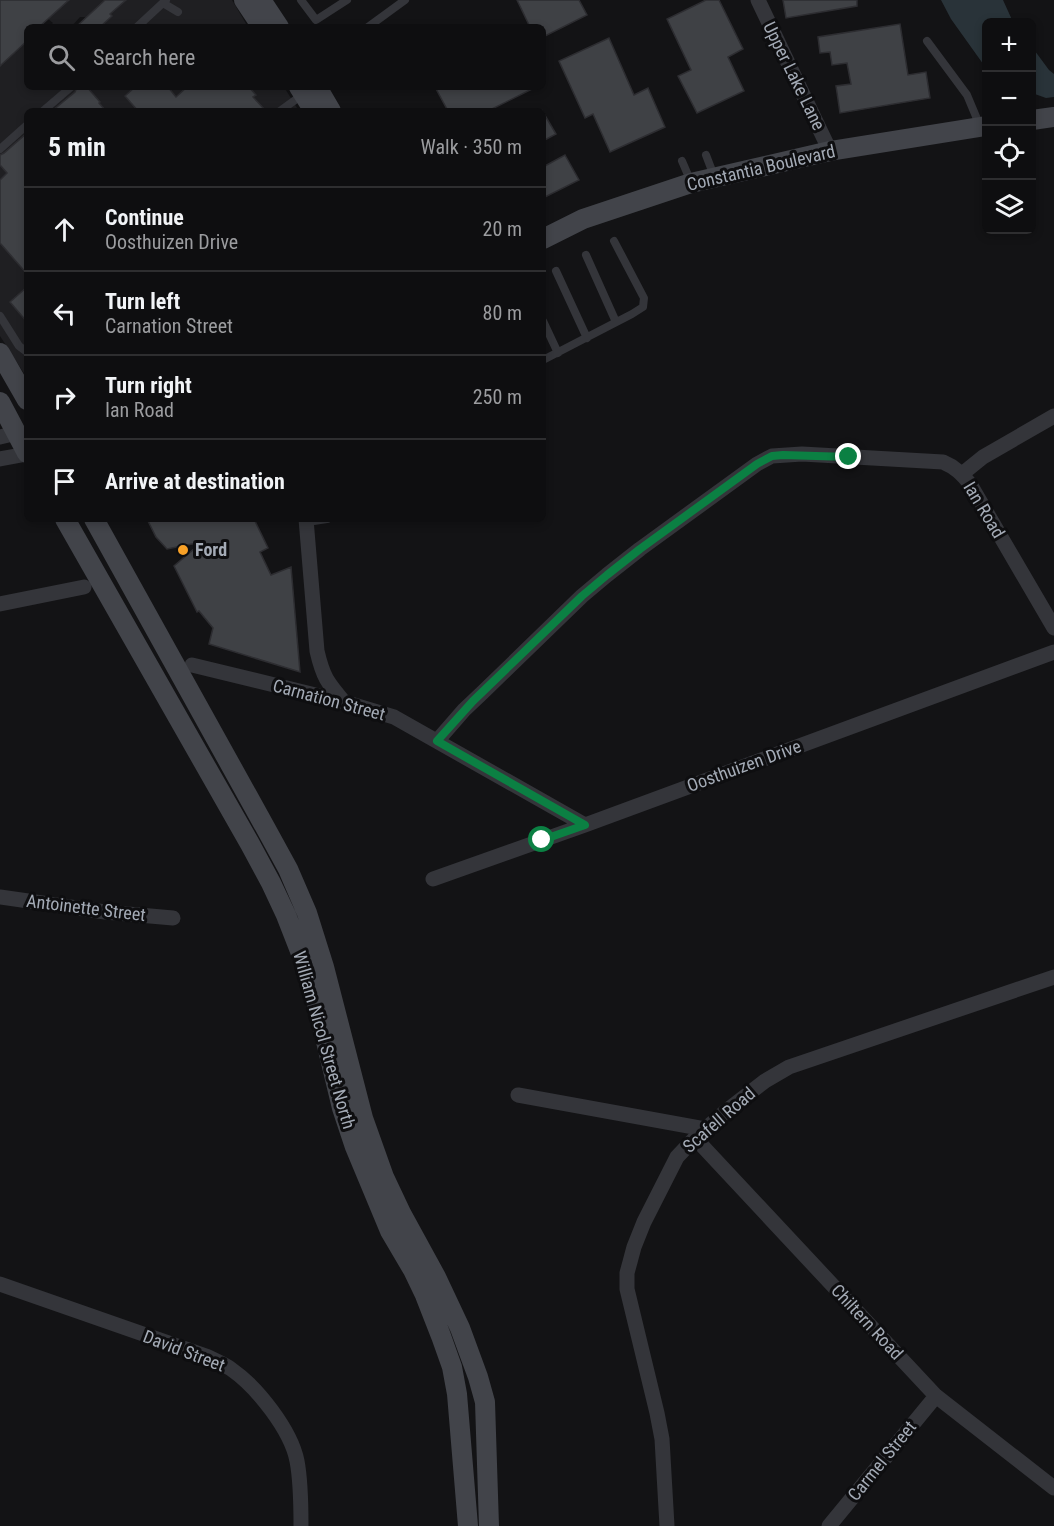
<!DOCTYPE html>
<meta charset="utf-8">
<style>
:root{--surface:#0e0e10;--page:#171719;--text:#f1f3f6;--muted:#9b9c9f;--line:#2e2e30}
body{margin:0;font-family:"Roboto Condensed",sans-serif;background:var(--page);color:var(--text)}
.controls{position:absolute;right:18px;top:18px;display:grid;overflow:hidden;border-radius:9px;box-shadow:0 3px 9px #0003}
.controls button{width:54px;height:54px;display:grid;place-items:center;padding:0;border:0;border-bottom:2px solid var(--line);background:var(--surface);color:var(--text);font:30px sans-serif}
.stop{position:absolute;width:18px;height:18px;margin:-14px;border:4px solid #0b8043;border-radius:50%;background:#fff}
.stop.end{background:#0b8043;border-color:#fff;box-shadow:0 2px 6px #0008}
.list{margin:0;padding:0;list-style:none}
h2{display:flex;justify-content:space-between;align-items:center;height:78px;margin:0;padding:0 24px;font-size:26px}
h2 small{font-size:20px;font-weight:400;color:var(--muted)}
.list li{display:grid;grid-template-columns:39px 1fr auto;gap:18px;align-items:center;box-sizing:border-box;height:84px;padding:0 24px;border-top:2px solid var(--line)}
.list b{display:block;font-size:22px;white-space:nowrap}
.list p{margin:0;font-size:20px;white-space:nowrap;color:var(--muted)}
.list em{font-size:20px;font-style:normal;color:var(--muted)}
.icon{flex:none;width:33px;height:33px;fill:none;stroke:currentColor;stroke-width:2;stroke-linecap:round;stroke-linejoin:round}
.map{position:relative;flex:none;width:1054px;height:1526px;overflow:hidden}
.search{position:absolute;background:var(--surface);box-shadow:0 3px 9px #0003;left:24px;top:24px;width:522px;height:66px;display:flex;align-items:center;gap:15px;box-sizing:border-box;padding:0 21px;border-radius:9px;color:var(--muted);font-size:22px}
.panel{position:absolute;background:var(--surface);box-shadow:0 3px 9px #0003;left:24px;top:108px;width:522px;height:414px;border-radius:9px}
.map>svg:first-child{display:block}
.built{fill:#1f1f22}
.water{fill:#293339}
.building{fill:#3f4145;stroke:#2d2d31;stroke-width:1.5}
.lines{fill:none;stroke-linecap:round;stroke-linejoin:round}
.lane{stroke:#34353a;stroke-width:8}
.street{stroke:#34353a;stroke-width:15}
.secondary{stroke:#42444a;stroke-width:20}
.route{stroke:#0b8043;stroke-width:8}
.poi-dot{fill:#f8a127;stroke:#0e0e10;stroke-width:2}
.labels{text-anchor:middle;stroke-width:6;stroke-linejoin:round;paint-order:stroke}
.street-label{font-size:18px;fill:#a4abb6;stroke:#0e0e10}
.poi-label{font-size:18px;font-weight:bold;fill:#a4abb6;stroke:#0e0e10;text-anchor:start}
</style>
<div class="map">
<svg width="1054" height="1526" viewBox="0 0 1054 1526">
<rect width="100%" height="100%" fill="#131315"/>
<path class="built" d="M69,0H108L116,9L126,0H232L248,27H100L112,16L101,4L87,17H80L71,27H49L53,23L48,19Z
M27,41V87H284L299,111H27V378L0,336V66Z"/>
<path class="water" d="M941,0H1003L1013,22H986V68L951,19Z
M1032,47L1049,70L1054,74V97L1046,98L1032,93Z"/>
<path class="building" d="M0,0H69L39,27H27V41L0,66Z
M105,0H126L110,14L112,16L100,27H76Z
M517,0H579L587,15L543,37V27H530Z
M706,0H719L743,49L728,57L744,91L697,113L678,76L691,70L667,19Z
M783,0H857V6L786,18Z
M900,24L908,75L926,72L930,98L840,113L836,86L851,84L847,63L832,65L830,52L820,53L818,37Z
M609,38L634,95L648,88L665,127L610,152L593,114L585,118L559,61Z
M77,87H87L100,102L99,103L106,111H52L75,92Z
M135,87H168L176,97L187,87H249L256,95L253,97L266,111H138L125,96Z
M435,87H536L488,111H448Z
M543,112L556,134L543,141Z
M27,133V274L0,243V180L7,173L0,165V155L4,153Z
M565,155L579,180L543,198V167Z
M27,287V322L10,302Z
M147,519H254L268,548L260,552L271,575L291,567L300,672L209,644L213,628L199,611L197,612L174,566L202,542L167,549L156,537Z"/>
<g class="lines">
<path class="lane" d="M301,0L316,20L347,0
M163,3L178,12
M137,27L166,0
M368,27L405,0
M927,41L967,95L980,126
M43,111L71,87
M280,111L302,95
M0,149L27,125
M706,155L714,176
M682,161L691,182
M586,255L616,322
M556,271L587,338
M0,316L19,346L27,352
M543,321L558,353
M543,360L632,314L643,307L644,298L614,241
M307,522L327,519"/>
<path class="street" d="M758,0L830,151
M0,437L17,433
M0,459L27,454
M962,474L983,457L1054,416
M306,519L317,651C323,677 327,682 344,702
M0,604L84,587
M192,665L344,702L394,717L585,825
M437,741L464,710L482,693L582,596L607,575L640,549L757,464L772,456L802,454L943,462C955,467 962,474 970,484L1054,628
M433,879L585,825L1054,652
M0,897L105,912L173,918
M518,1095L705,1129
M695,1138L936,1396L1054,1488
M0,1284L206,1356C214,1360 224,1364 231,1369C257,1387 291,1430 297,1461C301,1482 301,1505 301,1526
M667,1526L662,1439L657,1413L627,1289V1273L630,1262L634,1247L644,1222L677,1157L695,1138L725,1112L765,1081L789,1067L1054,977
M829,1526L936,1396"/>
<path class="secondary" d="M244,0L262,27
M261,0L279,27
M299,87L314,111
M317,87L331,111
M1032,120L1054,117
M543,239L583,219L691,183L830,151L986,126
M0,353L27,400
M0,402L27,453
M65,519L250,844L271,883L286,915L311,979L342,1108L355,1147L390,1231L413,1270L425,1295L441,1336L452,1367L457,1394L468,1526
M94,519L265,827L288,869L307,913L324,967L363,1118L384,1177L401,1213L436,1277L460,1328L478,1377L485,1402L489,1526"/>
</g>
<g class="lines">
<path class="route" d="M542,840L585,825L437,741L473,701L582,596L607,575L640,549L757,464L772,456L783,455L849,457"/>
</g>
<circle class="poi-dot" cx="183" cy="550" r="6"/>
<g class="labels">
<g class="street-label">
<text transform="translate(794 76) rotate(64)" y="6">Upper Lake Lane</text>
<text transform="translate(761 168) rotate(-13)" y="6">Constantia Boulevard</text>
<text transform="translate(984 510) rotate(59)" y="6">Ian Road</text>
<text transform="translate(329 700) rotate(15)" y="6">Carnation Street</text>
<text transform="translate(744 766) rotate(-20)" y="6">Oosthuizen Drive</text>
<text transform="translate(86 908) rotate(7)" y="6">Antoinette Street</text>
<text transform="translate(324 1040) rotate(74)" y="6">William Nicol Street North</text>
<text transform="translate(719 1120) rotate(-41)" y="6">Scafell Road</text>
<text transform="translate(867 1322) rotate(47)" y="6">Chiltern Road</text>
<text transform="translate(184 1351) rotate(21)" y="6">David Street</text>
<text transform="translate(882 1461) rotate(-51)" y="6">Carmel Street</text>
</g>
<g class="poi-label">
<text x="195" y="556">Ford</text>
</g>
</g>
</svg>
<div class="controls">
<button>+</button>
<button>−</button>
<button><svg class="icon" aria-label="locate" viewBox="0 0 24 24"><circle cx="12" cy="12" r="6"/><path d="M12 2v4M12 18v4M2 12h4M18 12h4"/></svg></button>
<button><svg class="icon" aria-label="layers" viewBox="0 0 24 24"><path d="M12 4l9 5-9 5-9-5zM3 14l9 5 9-5"/></svg></button>
</div>
<div class="stop" style="left:542px;top:840px"></div>
<div class="stop end" style="left:849px;top:457px"></div>
<div class="search"><svg class="icon" aria-label="search" viewBox="0 0 24 24"><circle cx="10" cy="10" r="6"/><path d="M15 15l6 6"/></svg>Search here</div>
<section class="panel">
<h2>5 min<small>Walk · 350 m</small></h2>
<ul class="list">
<li><svg class="icon" aria-label="ahead" viewBox="0 0 24 24"><path d="M12 20V5M6 11l6-6 6 6"/></svg><div><b>Continue</b><p>Oosthuizen Drive</p></div><em>20 m</em></li>
<li><svg class="icon" aria-label="left" viewBox="0 0 24 24"><path d="M17 20v-9H6M10 6l-5 5 5 5"/></svg><div><b>Turn left</b><p>Carnation Street</p></div><em>80 m</em></li>
<li><svg class="icon" aria-label="right" viewBox="0 0 24 24"><path d="M7 20v-9h11M14 6l5 5-5 5"/></svg><div><b>Turn right</b><p>Ian Road</p></div><em>250 m</em></li>
<li><svg class="icon" aria-label="arrive" viewBox="0 0 24 24"><path d="M6 21V4h12l-3 4 3 4H6"/></svg><div><b>Arrive at destination</b></div></li>
</ul>
</section>
</div>
